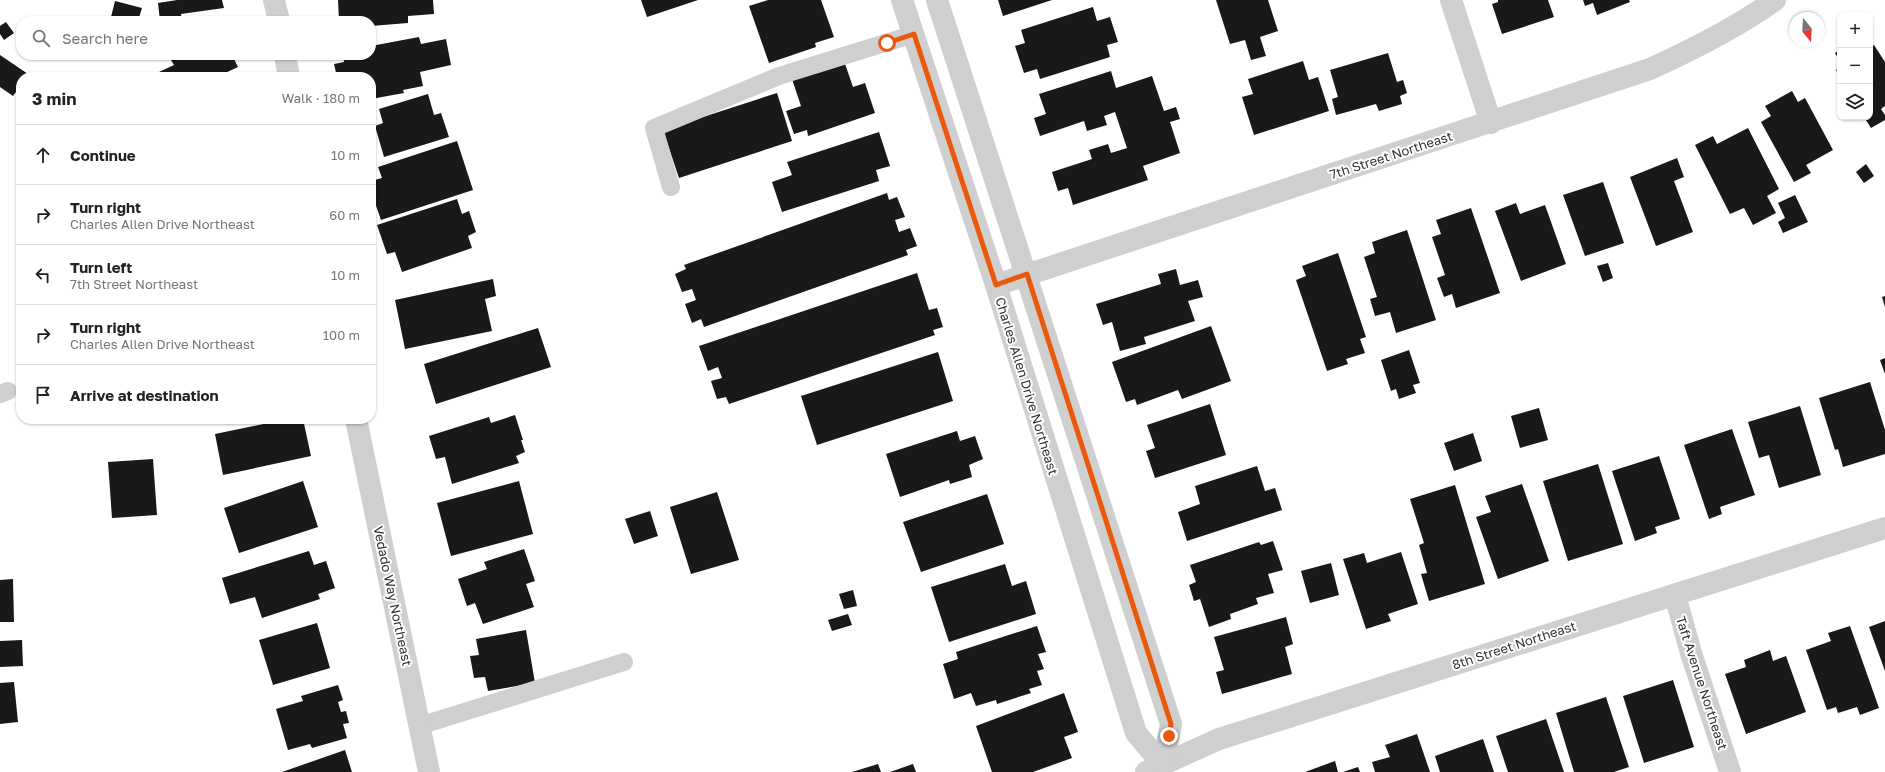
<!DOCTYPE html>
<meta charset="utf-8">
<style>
:root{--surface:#fff;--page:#f6f6f6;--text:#222;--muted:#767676;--line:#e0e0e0}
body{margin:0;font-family:"Golos Text",sans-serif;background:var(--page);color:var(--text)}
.controls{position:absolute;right:12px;top:12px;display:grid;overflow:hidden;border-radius:8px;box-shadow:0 1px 3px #0004}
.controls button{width:36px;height:36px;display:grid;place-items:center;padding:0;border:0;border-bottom:1px solid var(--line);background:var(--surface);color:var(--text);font:20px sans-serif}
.compass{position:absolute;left:1789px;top:12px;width:36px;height:36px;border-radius:50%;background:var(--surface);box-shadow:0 1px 3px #0004;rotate:162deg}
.stop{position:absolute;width:12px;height:12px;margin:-9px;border:3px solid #ea580c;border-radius:50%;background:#fff}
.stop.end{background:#ea580c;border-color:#fff;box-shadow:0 1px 4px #0008}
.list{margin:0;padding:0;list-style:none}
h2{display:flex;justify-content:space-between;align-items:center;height:52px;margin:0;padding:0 16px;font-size:17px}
h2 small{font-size:13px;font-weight:400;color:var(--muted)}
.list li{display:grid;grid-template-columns:26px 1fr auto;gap:12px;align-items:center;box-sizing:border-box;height:60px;padding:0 16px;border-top:1px solid var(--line)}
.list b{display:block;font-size:15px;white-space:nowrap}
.list p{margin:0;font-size:13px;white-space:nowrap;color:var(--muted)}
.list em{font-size:13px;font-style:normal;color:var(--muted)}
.icon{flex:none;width:22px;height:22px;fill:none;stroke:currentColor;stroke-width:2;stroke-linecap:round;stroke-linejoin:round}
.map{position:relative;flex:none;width:1885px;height:772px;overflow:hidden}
.search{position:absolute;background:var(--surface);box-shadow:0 1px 3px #0004;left:16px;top:16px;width:360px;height:44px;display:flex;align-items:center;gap:10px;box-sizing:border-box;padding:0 14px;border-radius:16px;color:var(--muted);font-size:15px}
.panel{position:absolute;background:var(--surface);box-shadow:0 1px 3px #0004;left:16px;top:72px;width:360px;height:352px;border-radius:16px}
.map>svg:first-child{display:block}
.building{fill:#191919}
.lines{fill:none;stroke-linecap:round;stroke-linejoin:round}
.service{stroke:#cfcfcf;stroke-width:18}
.minor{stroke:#cfcfcf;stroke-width:22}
.tertiary{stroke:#cfcfcf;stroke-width:22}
.route{stroke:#ea580c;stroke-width:5}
.labels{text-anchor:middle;stroke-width:4;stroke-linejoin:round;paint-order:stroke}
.street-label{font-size:13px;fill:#323232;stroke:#fff}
</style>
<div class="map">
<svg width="1885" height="772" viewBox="0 0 1885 772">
<rect width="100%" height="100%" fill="#fff"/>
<path class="building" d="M177,0H222L224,8L181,14L182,21H160L158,3Z
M338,0H433L434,14L408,16V23L371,26V21H339Z
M641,0H698L647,17Z
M768,0H821L834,37L815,43L816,47L769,63L749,6Z
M998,0H1052L1003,16Z
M1216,0H1268L1278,31L1260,37L1266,56L1251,60L1245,40L1230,44Z
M1498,0H1548L1554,17L1502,34L1492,4L1498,2Z
M1583,0H1629L1630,2L1597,15L1593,3L1585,6Z
M115,1L142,8L138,21H110Z
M1093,7L1097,21L1110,17L1118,42L1107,45L1110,57L1040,79L1037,69L1024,73L1015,46L1025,43L1021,30Z
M6,22L14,33L4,40L0,34V26Z
M419,37L421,44L446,39L451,65L420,72L423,86L403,90L404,93L371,99V77H337L334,64L344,62L343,55H371V46Z
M1874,45L1885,62V106L1881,109L1885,115V120L1871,128L1864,117H1870V48Z
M1840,50V61L1835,53Z
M1388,53L1397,82L1403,80L1407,93L1400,96L1402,104L1379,111L1376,104L1336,115L1332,99L1338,97L1330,70Z
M0,55L28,74L26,77H21V85L13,96L0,87Z
M183,55H232L238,67L223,74L224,77H161L159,72L174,65L171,60Z
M843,58L853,87L865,83L875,113L808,136L807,130L794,134L786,111L801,106L791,76Z
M1303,61L1309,80L1318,77L1329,111L1254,135L1242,97L1253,94L1248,79Z
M1840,67V77L1836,70Z
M1111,71L1116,88L1152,76L1164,111L1176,107L1180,119L1170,122L1180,153L1143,166L1148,180L1073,205L1068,188L1058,191L1052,172L1092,159L1089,150L1108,144L1111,153L1127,148L1115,112L1104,116L1107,125L1087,131L1084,121L1040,136L1034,118L1046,114L1039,94Z
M1792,91L1798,102L1805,98L1833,150L1806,165L1811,173L1794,182L1761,122L1771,116L1765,106Z
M777,93L792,141L679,178L663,130Z
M428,94L434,115L441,113L449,137L384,157L375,126L383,123L379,109Z
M1748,128L1779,189L1767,196L1776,213L1753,225L1744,208L1730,214L1695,145L1713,136L1717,144Z
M879,132L890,166L876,170L879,181L782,212L772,182L792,175L787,162Z
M457,141L473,190L381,220L371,191V181L382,178L378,167Z
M1677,158L1684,177L1674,181L1693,232L1656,246L1630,177Z
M1866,164L1874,176L1864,183L1856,172Z
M1603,182L1624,243L1585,256L1563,195Z
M887,193L889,200L897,197L905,217L895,220L899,232L910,228L917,246L906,250L908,255L704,327L701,319L692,323L685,304L696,300L692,289L682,292L675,274L686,269L684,265Z
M1795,195L1808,222L1783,233L1778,222L1785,218L1778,203Z
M457,199L462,214L469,211L476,232L468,236L472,248L402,272L395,252L387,254L377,225Z
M1516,203L1520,214L1545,205L1566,264L1521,281L1495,211Z
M1471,208L1500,293L1456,308L1452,294L1444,297L1437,278L1445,275L1432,237L1441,234L1436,220Z
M1407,230L1436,320L1396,333L1390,312L1375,316L1370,299L1377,297L1364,257L1375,253L1372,242Z
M1338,253L1366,337L1360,339L1365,353L1346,359L1348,364L1327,371L1296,280L1306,276L1302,266Z
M1608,263L1613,278L1603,282L1597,266Z
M1176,269L1180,285L1198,280L1203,297L1188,301L1195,321L1144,337L1146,344L1120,351L1112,322L1103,325L1096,304L1161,284L1158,274Z
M917,273L929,310L937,308L943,327L933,330L935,335L729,404L726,397L717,399L711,381L722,378L718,367L708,371L699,346Z
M493,279L496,296L485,299L492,331L405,349L395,300Z
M1885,296V307L1882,297Z
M1211,326L1231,381L1182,399L1178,390L1137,405L1135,399L1126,402L1112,362Z
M538,328L551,367L436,404L424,364Z
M1409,350L1420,383L1413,385L1416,393L1399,399L1396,389L1391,391L1381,360Z
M938,352L953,401L817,445L801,396Z
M1885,358V374L1880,360Z
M1870,382L1885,430V454L1843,467L1838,449L1835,450L1819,398Z
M1210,404L1226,455L1155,478L1146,451L1155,448L1147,425Z
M1800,406L1821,475L1779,488L1769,455L1759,458L1748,422Z
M1539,408L1548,440L1520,448L1511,416Z
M515,415L523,440H521L525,452L516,456L519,463L452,484L445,457L436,459L429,436L489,417L491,423Z
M287,419H303L311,456L223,475L215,434Z
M1732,429L1755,495L1720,507L1722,514L1709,519L1684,445Z
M957,431L960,441L975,436L983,459L969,465L972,477L950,484L949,480L900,497L886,454Z
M1473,433L1482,461L1454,471L1444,443Z
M1659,456L1680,519L1655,527L1657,533L1635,541L1612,471Z
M153,459L157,515L112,518L108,462Z
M1598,464L1623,544L1568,561L1543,481Z
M1257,466L1265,491L1275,488L1282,510L1187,541L1178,512L1200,504L1195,486Z
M303,481L318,527L239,553L224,508Z
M519,481L533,534L451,556L437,503Z
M1522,484L1549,561L1498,579L1476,517L1491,512L1485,496Z
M1455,485L1485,584L1429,601L1421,574L1427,573L1419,545L1424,543L1410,499Z
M717,492L739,560L691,574L670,507Z
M987,494L1004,544L921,572L903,522Z
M650,511L658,536L634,544L625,519Z
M1273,541L1283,570L1268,574L1274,593L1256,598L1258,604L1230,614L1231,619L1209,627L1200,599L1194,601L1189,585L1196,582L1190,565L1259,542L1261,545Z
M524,549L535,581L526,584L534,607L483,624L475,603L467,606L458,579L487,569L484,562Z
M309,551L314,565L326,561L335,588L318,594L320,599L262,618L255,597L230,604L222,578Z
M1401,552L1418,604L1388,614L1391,621L1366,629L1343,559L1364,553L1367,563Z
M1331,563L1339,595L1310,603L1301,571Z
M1005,564L1012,586L1026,581L1036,614L949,642L931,587Z
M13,579L14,622H0V580Z
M853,590L857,606L844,609L839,594Z
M848,614L852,625L832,631L828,620Z
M1286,617L1293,644L1285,647L1292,674L1222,694L1216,672L1224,670L1214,637Z
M1885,621V671L1869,627Z
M317,623L330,668L273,685L259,640Z
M1037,626L1046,652L1038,654L1044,669L1037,671L1042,685L1029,689L1031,693L997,704L996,700L976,706L971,693L954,699L943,664L958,659L956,652Z
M1850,626L1879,708L1860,715L1857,707L1838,713L1836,707L1827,710L1806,650L1831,641L1828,633Z
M526,630L535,683L488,691L485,677L474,678L470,656L479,655L476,639Z
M22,640L23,666L0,667V641Z
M1770,650L1773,661L1786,656L1806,712L1746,734L1725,674L1746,667L1744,660Z
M1673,680L1694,747L1644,763L1623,696Z
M14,682L18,722L0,724V683Z
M338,685L343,700L338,702L341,712L346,711L349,723L343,724L347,738L312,748L310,744L288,750L276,709L303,701L301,696Z
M1064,693L1078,732L1064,737L1072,758L1033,772H992L976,726Z
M1606,697L1629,767L1614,772H1574L1556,713Z
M1546,719L1564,772H1508L1496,736Z
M1417,734L1430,772H1375L1372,762L1390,757L1385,745Z
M1483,739L1494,772H1440L1435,756Z
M345,750L352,772H282Z
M1335,761L1338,772H1305Z
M878,764L881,772H852Z
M913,764L916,772H890Z
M1358,767L1360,772H1343Z"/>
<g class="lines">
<path class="service" d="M671,187L654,128L779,76L914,34
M0,394L8,391
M419,726L624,662"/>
<path class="minor" d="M274,0L279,21
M1451,0L1491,123
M285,55L289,77
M996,285L1650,69C1694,49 1736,28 1775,0
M356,419L429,772
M1675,595L1691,653L1730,772
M1146,772L1219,739L1885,528"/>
<path class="tertiary" d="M902,0L996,285L1136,733L1163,765
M937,0L1171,724L1163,765"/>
</g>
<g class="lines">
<path class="route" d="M887,43L914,34L996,285L1027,274L1171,724L1169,736"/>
</g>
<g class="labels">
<g class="street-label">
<text transform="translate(1391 155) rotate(-18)" y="5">7th Street Northeast</text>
<text transform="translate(1027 386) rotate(73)" y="5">Charles Allen Drive Northeast</text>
<text transform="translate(393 596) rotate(78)" y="5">Vedado Way Northeast</text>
<text transform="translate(1514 645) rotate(-18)" y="5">8th Street Northeast</text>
<text transform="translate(1702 683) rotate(72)" y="5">Taft Avenue Northeast</text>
</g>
</g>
</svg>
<div class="controls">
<button>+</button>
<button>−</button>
<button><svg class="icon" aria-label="layers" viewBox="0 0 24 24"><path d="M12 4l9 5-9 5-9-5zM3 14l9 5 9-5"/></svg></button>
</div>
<svg class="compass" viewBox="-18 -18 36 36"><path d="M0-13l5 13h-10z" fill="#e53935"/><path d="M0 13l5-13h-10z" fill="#767676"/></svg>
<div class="stop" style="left:887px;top:43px"></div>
<div class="stop end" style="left:1169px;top:736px"></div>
<div class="search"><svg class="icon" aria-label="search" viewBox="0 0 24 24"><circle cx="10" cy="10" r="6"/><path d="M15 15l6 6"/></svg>Search here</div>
<section class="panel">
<h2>3 min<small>Walk · 180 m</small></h2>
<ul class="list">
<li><svg class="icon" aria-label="ahead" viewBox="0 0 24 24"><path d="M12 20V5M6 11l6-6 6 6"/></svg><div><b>Continue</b></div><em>10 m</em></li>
<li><svg class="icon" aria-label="right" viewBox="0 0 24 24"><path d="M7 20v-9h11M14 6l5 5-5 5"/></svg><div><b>Turn right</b><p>Charles Allen Drive Northeast</p></div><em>60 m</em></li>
<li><svg class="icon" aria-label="left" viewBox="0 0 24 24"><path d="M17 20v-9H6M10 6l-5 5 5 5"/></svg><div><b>Turn left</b><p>7th Street Northeast</p></div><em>10 m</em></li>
<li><svg class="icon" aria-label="right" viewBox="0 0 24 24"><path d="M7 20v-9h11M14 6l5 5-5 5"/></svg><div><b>Turn right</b><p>Charles Allen Drive Northeast</p></div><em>100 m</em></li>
<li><svg class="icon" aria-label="arrive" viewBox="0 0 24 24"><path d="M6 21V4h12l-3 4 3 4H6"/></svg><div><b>Arrive at destination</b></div></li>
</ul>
</section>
</div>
